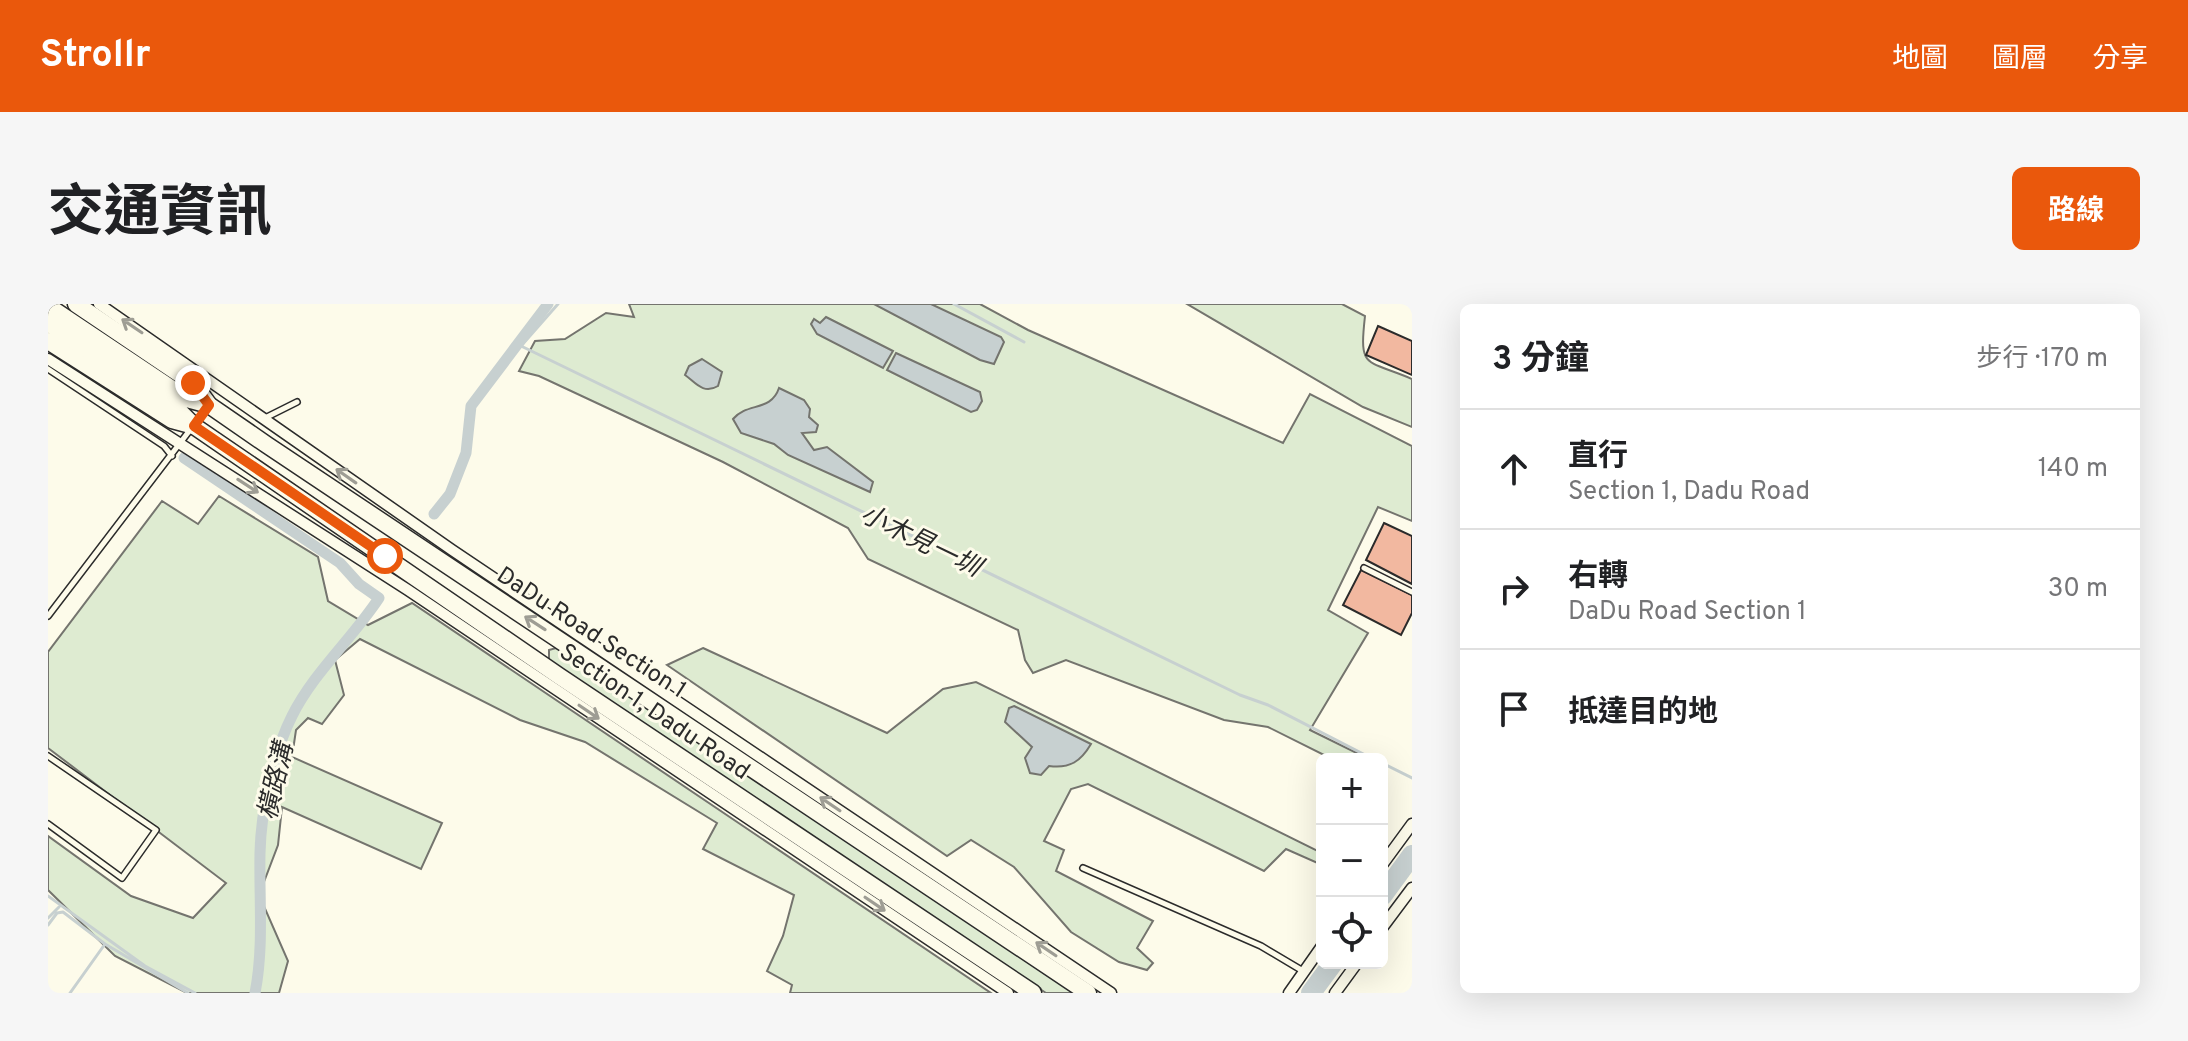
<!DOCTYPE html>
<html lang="zh-TW">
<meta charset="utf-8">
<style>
:root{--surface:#fff;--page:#f6f6f6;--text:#202124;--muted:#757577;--line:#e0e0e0;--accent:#ea580c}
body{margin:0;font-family:Overpass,"Noto Sans TC",sans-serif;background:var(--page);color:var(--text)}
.controls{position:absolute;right:24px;bottom:24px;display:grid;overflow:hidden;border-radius:12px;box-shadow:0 8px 32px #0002}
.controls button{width:72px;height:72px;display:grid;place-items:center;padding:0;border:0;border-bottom:2px solid var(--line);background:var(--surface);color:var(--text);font:40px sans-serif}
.stop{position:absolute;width:24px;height:24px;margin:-18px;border:6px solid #ea580c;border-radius:50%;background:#fff}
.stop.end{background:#ea580c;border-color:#fff;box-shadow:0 2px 8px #0008}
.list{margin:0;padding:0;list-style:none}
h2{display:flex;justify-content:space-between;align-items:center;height:104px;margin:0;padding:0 32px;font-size:34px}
h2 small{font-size:26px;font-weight:400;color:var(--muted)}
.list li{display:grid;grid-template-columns:52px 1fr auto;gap:24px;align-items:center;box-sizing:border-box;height:120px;padding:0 32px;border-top:2px solid var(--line)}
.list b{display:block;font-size:30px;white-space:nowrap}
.list p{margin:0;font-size:26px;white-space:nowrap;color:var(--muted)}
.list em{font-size:26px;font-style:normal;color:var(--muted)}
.icon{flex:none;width:44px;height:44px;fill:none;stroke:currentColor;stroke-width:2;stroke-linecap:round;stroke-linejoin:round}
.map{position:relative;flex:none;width:1364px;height:689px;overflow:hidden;border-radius:12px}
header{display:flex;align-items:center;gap:48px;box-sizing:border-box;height:112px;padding:0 40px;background:var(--accent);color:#fff}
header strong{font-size:38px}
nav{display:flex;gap:44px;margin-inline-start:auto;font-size:28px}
.intro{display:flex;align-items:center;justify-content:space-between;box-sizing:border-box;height:192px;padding:0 48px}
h1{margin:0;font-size:56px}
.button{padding:20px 36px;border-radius:12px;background:var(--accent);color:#fff;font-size:28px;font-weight:700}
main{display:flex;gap:48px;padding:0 48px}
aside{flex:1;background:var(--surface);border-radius:12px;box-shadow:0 8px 32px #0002}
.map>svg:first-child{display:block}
.green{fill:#deebd1;stroke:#74746e;stroke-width:2}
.water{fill:#c7d0d0;stroke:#74746e;stroke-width:2}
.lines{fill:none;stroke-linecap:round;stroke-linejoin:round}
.stream{stroke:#c7d0d0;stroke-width:3}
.canal{stroke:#c7d0d0;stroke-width:11}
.river{stroke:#c7d0d0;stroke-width:20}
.building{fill:#f2b8a0;stroke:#2b2b2b;stroke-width:2}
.service-casing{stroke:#2b2b2b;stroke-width:8}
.minor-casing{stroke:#2b2b2b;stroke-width:13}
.primary-casing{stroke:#2b2b2b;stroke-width:19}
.trunk-casing{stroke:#2b2b2b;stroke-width:19}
.service{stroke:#fdfbea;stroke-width:5}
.minor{stroke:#fdfbea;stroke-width:10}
.primary{stroke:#fdfbea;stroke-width:16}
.trunk{stroke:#fdfbea;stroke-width:16}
.oneway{stroke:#9e9d94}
.route{stroke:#ea580c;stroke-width:10}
.labels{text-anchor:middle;stroke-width:6;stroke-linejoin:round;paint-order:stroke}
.street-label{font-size:24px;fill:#2b2b2b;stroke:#fdfbea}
.water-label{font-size:26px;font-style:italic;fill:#2b2b2b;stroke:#fdfbea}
</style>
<header>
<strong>Strollr</strong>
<nav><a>地圖</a><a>圖層</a><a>分享</a></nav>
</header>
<div class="intro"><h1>交通資訊</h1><a class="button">路線</a></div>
<main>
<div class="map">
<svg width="1364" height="689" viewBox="0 0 1364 689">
<rect width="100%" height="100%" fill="#fdfbea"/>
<path class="green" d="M581,0H932L980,26L1235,139L1262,90L1364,142V217L1330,203L1280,306L1320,329L1262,426L1321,455H1284L1220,423L1176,416L1018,356L985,369L977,356L970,326L820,255L800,224L675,158L491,72L471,67L487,37L517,35L558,9L586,13Z
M1139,0H1294L1317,12C1311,66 1317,55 1364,75V123L1315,103Z
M171,192L270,253L280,297L320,321L364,299L943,689H742L744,681L719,667L735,632L746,591L655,545L669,519L537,438L472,416L312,335L287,356L296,391L274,420L260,414L248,426L244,453L394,519L373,565L234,503L230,541L211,591L240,657L231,689H139L67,652L0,586V532L83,592L145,614L178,579L0,444V348L114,197L150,220Z
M508,344L546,368L1026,689H998L501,358V346Z
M655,344L839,429L895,385L928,378L1274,549V561L1238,545L1216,567L1040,480L1023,485L996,537L1016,546L1008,567L1105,617L1089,644L1105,659L1099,666L1071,658L1023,628L966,563L923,536L899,552L619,361Z"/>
<path class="water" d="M826,0H883L953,33L956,38L946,60L932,56Z
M778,13L845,47L835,64L769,30L763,20L766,15L772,19Z
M848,49L932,88L934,97L929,106L923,108L839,66Z
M654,55L674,68L670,82C655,91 647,78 637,71L641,62Z
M731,84L756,96L762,105L761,113L770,121L768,128L754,129L766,146L779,143L825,178L822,188L740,151L726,140L693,129L685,115C699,98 723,108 731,84Z
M966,402L1043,440C1033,457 1022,465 1001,462L993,471L982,469L977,454L984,443L957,418L961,404Z"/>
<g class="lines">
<path class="stream" d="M510,0L473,42L1192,391L1220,401L1325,455
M906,0L976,38
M1334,459L1364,474
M0,592L97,662L147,689
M0,614L11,603
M0,621L9,609L15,608L57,640L140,689
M22,689L57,640"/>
<path class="canal" d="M136,154L292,259L311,280L331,294C304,335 266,368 244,412C225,450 213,506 212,549C211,595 216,643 207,689
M386,210L402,190L418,149L423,102L500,0"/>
<path class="river" d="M1334,592L1364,551
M1263,689L1285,659"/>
</g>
<path class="building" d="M1330,22L1364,37V71L1318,51Z
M1336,219L1364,232V280L1318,256Z
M1313,266L1364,291V309L1353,331L1295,301Z"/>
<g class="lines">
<g class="service-casing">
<path id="service" d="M0,65L116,142L124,152
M217,114L249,98
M1316,264L1364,288
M0,312L158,105
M0,452L108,526L74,574L0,520
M1035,564L1213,642L1255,667"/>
</g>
<g class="minor-casing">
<path id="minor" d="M51,0L404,246L1063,689
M0,55L360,286L960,689
M1334,561L1364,520
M1334,624L1364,584
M1241,689L1274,642
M1287,689L1309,659"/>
</g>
<g class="primary-casing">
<path id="primary" d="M28,0L145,79L161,101L219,141L1040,689
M0,37L124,116L146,122L511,372L985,689"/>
</g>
<g class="trunk-casing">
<path id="trunk" d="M0,2L139,95L161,101
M0,19L131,107L146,122"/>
</g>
<use href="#service" class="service"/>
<use href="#minor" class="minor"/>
<use href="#primary" class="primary"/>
<use href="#trunk" class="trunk"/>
</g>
<defs><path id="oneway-shaft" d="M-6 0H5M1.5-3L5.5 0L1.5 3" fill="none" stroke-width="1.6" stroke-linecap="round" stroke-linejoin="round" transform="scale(2)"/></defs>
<g class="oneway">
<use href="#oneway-shaft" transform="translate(84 22) rotate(-146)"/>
<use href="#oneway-shaft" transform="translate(298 172) rotate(-145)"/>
<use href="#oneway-shaft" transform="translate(200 182) rotate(33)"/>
<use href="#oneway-shaft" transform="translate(487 319) rotate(-147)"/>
<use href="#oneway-shaft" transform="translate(541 408) rotate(34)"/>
<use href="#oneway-shaft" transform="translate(782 500) rotate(-146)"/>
<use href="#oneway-shaft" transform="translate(827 600) rotate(34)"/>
<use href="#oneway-shaft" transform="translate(998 645) rotate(-146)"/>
</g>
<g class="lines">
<path class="route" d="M145,79L161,101L146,122L337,252"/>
</g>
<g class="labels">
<g class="street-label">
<text transform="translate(544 328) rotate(33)" y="8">DaDu Road Section 1</text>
<text transform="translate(607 407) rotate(34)" y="8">Section 1, Dadu Road</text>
</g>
<g class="water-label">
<text transform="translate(873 236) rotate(26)" y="9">小木見一圳</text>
<text transform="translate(227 477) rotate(-77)" y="9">橫路溝</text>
</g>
</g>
</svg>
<div class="controls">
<button>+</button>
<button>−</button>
<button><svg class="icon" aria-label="locate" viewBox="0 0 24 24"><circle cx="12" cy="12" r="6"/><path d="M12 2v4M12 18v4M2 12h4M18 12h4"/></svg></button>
</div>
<div class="stop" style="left:337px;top:252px"></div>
<div class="stop end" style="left:145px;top:79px"></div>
</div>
<aside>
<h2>3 分鐘<small>步行 · 170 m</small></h2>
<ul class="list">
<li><svg class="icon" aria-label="ahead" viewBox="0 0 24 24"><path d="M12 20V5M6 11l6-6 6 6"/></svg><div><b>直行</b><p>Section 1, Dadu Road</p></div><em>140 m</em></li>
<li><svg class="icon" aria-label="right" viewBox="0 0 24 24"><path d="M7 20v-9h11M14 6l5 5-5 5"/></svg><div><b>右轉</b><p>DaDu Road Section 1</p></div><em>30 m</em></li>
<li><svg class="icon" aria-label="arrive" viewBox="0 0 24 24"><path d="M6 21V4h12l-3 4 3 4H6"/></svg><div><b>抵達目的地</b></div></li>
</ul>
</aside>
</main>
